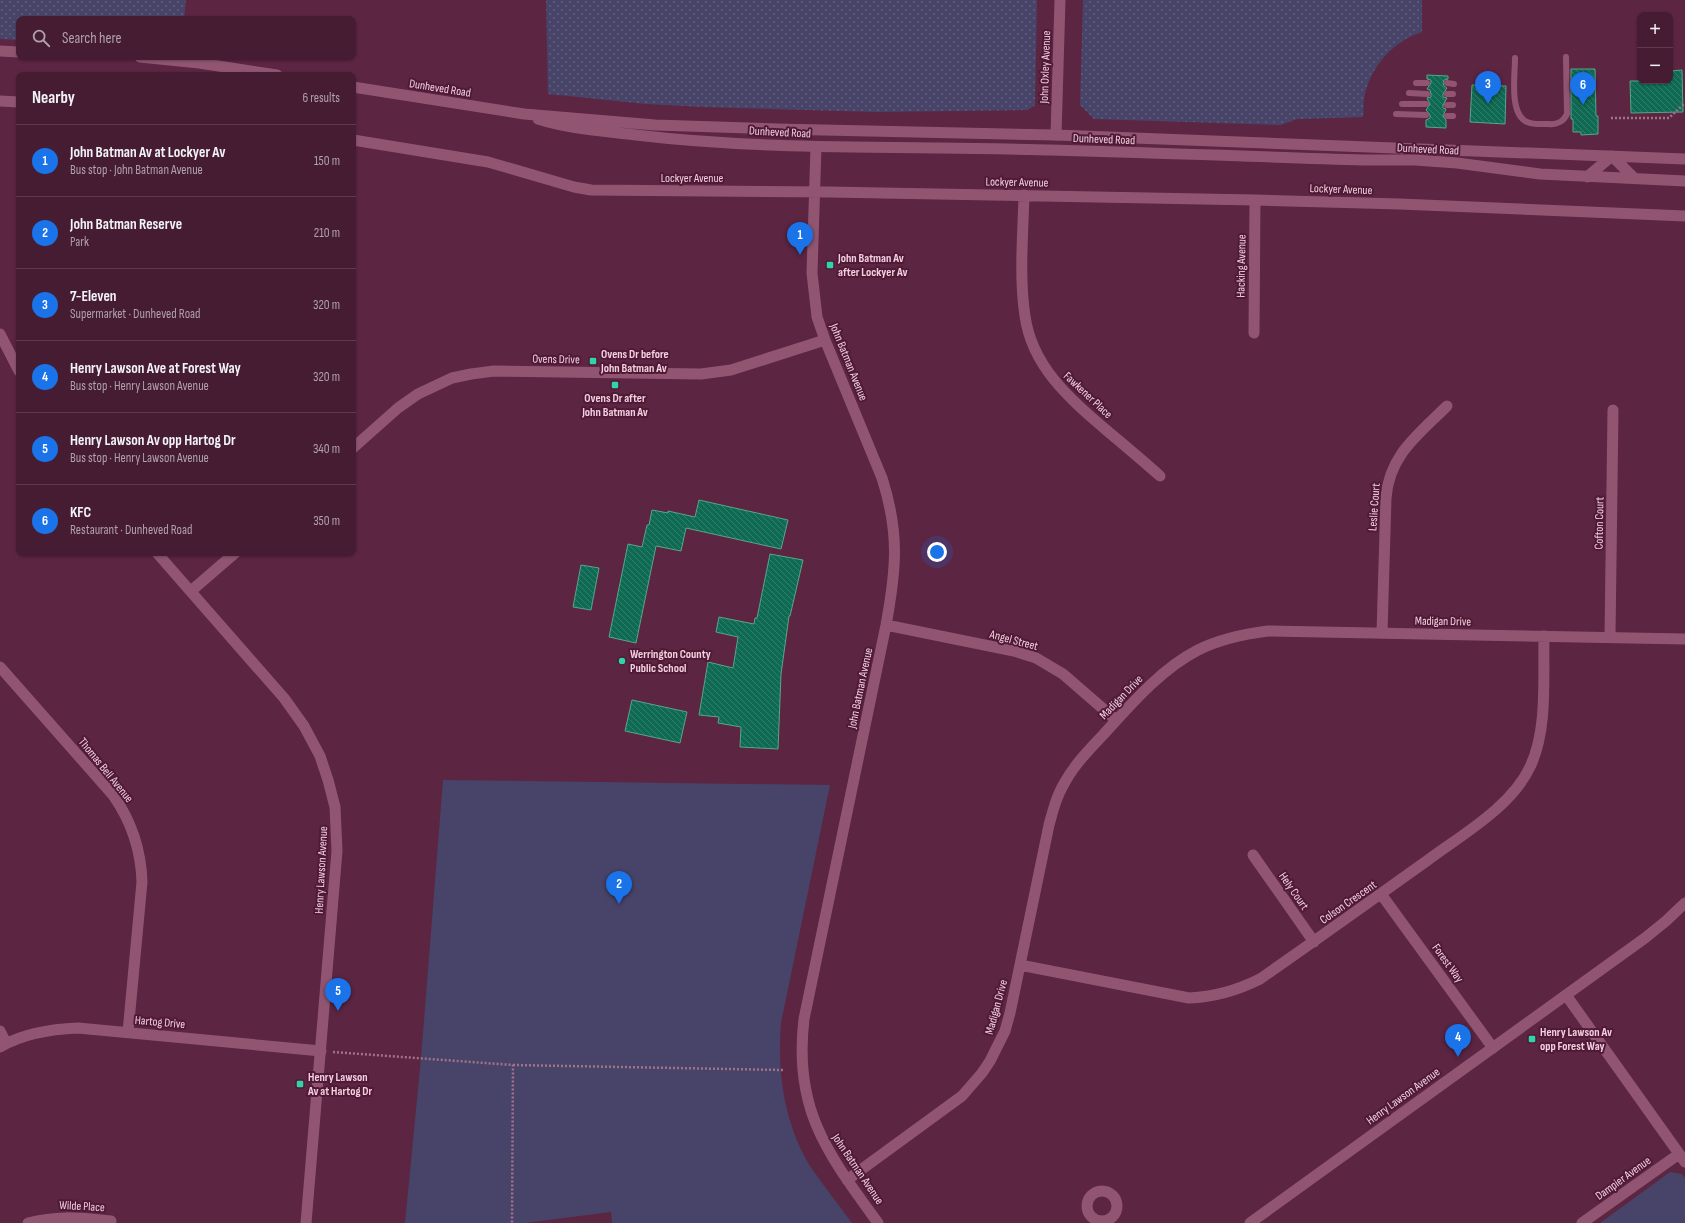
<!DOCTYPE html>
<meta charset="utf-8">
<style>
:root{--surface:#451c32;--page:#4f293e;--text:#f1f3f6;--muted:#b0a1ac;--line:#5d3a4d;--accent:#1a73e8}
body{margin:0;font-family:"Sofia Sans Condensed",sans-serif;background:var(--page);color:var(--text)}
.controls{position:absolute;right:12px;top:12px;display:grid;overflow:hidden;border-radius:8px;box-shadow:0 1px 3px #0004}
.controls button{width:36px;height:36px;display:grid;place-items:center;padding:0;border:0;border-bottom:1px solid var(--line);background:var(--surface);color:var(--text);font:20px sans-serif}
.you{position:absolute;left:937px;top:552px;width:14px;height:14px;margin:-10px;border:3px solid #fff;border-radius:50%;background:#1a73e8;box-shadow:0 0 0 6px #1a73e833}
.badge{display:grid;place-items:center;width:26px;height:26px;border-radius:50%;background:var(--accent);color:#fff;font-size:13px;font-weight:700}
.pin{position:absolute;translate:-50% -33px;filter:drop-shadow(0 1px 2px #0008)}
.pin::after{content:'';position:absolute;top:21px;width:14px;height:12px;background:inherit;clip-path:polygon(0 0,100% 0,50% 100%)}
.list{margin:0;padding:0;list-style:none}
h2{display:flex;justify-content:space-between;align-items:center;height:52px;margin:0;padding:0 16px;font-size:17px}
h2 small{font-size:13px;font-weight:400;color:var(--muted)}
.list li{display:grid;grid-template-columns:26px 1fr auto;gap:12px;align-items:center;box-sizing:border-box;height:72px;padding:0 16px;border-top:1px solid var(--line)}
.list b{display:block;font-size:15px;white-space:nowrap}
.list p{margin:0;font-size:13px;white-space:nowrap;color:var(--muted)}
.list em{font-size:13px;font-style:normal;color:var(--muted)}
.icon{flex:none;width:22px;height:22px;fill:none;stroke:currentColor;stroke-width:2;stroke-linecap:round;stroke-linejoin:round}
.map{position:relative;flex:none;width:1685px;height:1223px;overflow:hidden}
.search{position:absolute;background:var(--surface);box-shadow:0 1px 3px #0004;left:16px;top:16px;width:340px;height:44px;display:flex;align-items:center;gap:10px;box-sizing:border-box;padding:0 14px;border-radius:8px;color:var(--muted);font-size:15px}
.panel{position:absolute;background:var(--surface);box-shadow:0 1px 3px #0004;left:16px;top:72px;width:340px;height:484px;border-radius:8px}
.map>svg:first-child{display:block}
.grass{fill:url(#grass-dots)}
.green{fill:#484368}
.building{fill:url(#building-back-hatch);stroke:#57a68c}
.lines{fill:none;stroke-linecap:round;stroke-linejoin:round}
.path{stroke:#a17389;stroke-width:2.5;stroke-dasharray:2 2;stroke-linecap:butt}
.service{stroke:#915572;stroke-width:6}
.minor{stroke:#915572;stroke-width:11}
.tertiary{stroke:#915572;stroke-width:11}
.secondary{stroke:#915572;stroke-width:11}
.poi-dot{fill:#31d4a9;stroke:#501a37;stroke-width:1.5}
.labels{text-anchor:middle;stroke-width:4;stroke-linejoin:round;paint-order:stroke}
.street-label{font-size:12px;fill:#f3d0df;stroke:#501a37}
.poi-label{font-size:12px;font-weight:bold;fill:#f3d0df;stroke:#501a37;text-anchor:start}
</style>
<div class="map">
<svg width="1685" height="1223" viewBox="0 0 1685 1223">
<defs>
<pattern id="grass-dots" width="8" height="8" patternUnits="userSpaceOnUse"><rect width="8" height="8" fill="#484368"/><path d="M2 2h.1M6 6h.1" fill="none" stroke="#635d7d" stroke-width="1.8" stroke-linecap="round"/></pattern>
<pattern id="building-back-hatch" width="6" height="6" patternUnits="userSpaceOnUse"><rect width="6" height="6" fill="#0e6a52"/><path d="M-1 5l2 2M0 0l6 6M5-1l2 2" fill="none" stroke="#327e6a"/></pattern>
</defs>
<rect width="100%" height="100%" fill="#5c2542"/>
<path class="grass" d="M0,0H186L184,19H19V40L0,39Z
M546,0H1037L1035,105L1028,110L876,112L703,107L646,104L548,94Z
M1083,0H1422V32C1393,41 1369,68 1364,99C1363,105 1364,111 1363,117L1303,119H1297L1281,125L1094,119L1080,105Z"/>
<path class="green" d="M443,780L830,785L781,1023C777,1072 784,1123 810,1166C823,1185 838,1204 852,1223H612L611,1212L525,1223H405L421,1058Z
M1670,1172L1682,1174L1685,1178V1223H1600Z"/>
<path class="building" d="M1571,69H1595L1596,116H1598V134L1581,135V132H1573V119H1571Z
M1682,70L1683,112L1631,113L1630,81H1670V71Z
M1427,75L1448,76V79L1444,80L1443,83L1444,86L1447,88L1443,94V97L1447,98L1443,105V108L1446,109L1443,116L1446,120V128L1426,127V120L1430,118V115L1426,110L1430,104L1427,98L1431,97V94L1430,90L1427,89L1431,83V80L1427,79Z
M1472,85L1506,86L1505,124L1470,122Z
M699,500L788,520L781,549L686,528L681,551L656,546L636,643L609,637L628,544L642,547L647,525H649L652,510L668,513V511L695,517Z
M770,554L803,560L790,616H789L781,674L778,749L740,747L741,727L718,723L719,717L699,715L708,662L733,668L738,637L716,632L719,617L754,624L755,618H757Z
M581,565L599,568L591,610L573,607Z
M632,700L687,712L680,743L625,731Z"/>
<g class="lines">
<path class="path" d="M1611,118H1669L1685,103
M333,1052L513,1065L512,1223
M513,1065L783,1070"/>
<path class="service" d="M1515,58C1515,76 1509,114 1527,122C1534,125 1542,124 1549,124C1557,125 1564,121 1567,114L1566,57
M1416,83H1427
M1447,83L1454,84
M1409,93L1427,94
M1447,94H1453
M1402,104H1426
M1447,105H1453
M1396,114L1426,115
M1447,116H1453"/>
<path class="minor" d="M0,101L19,102
M353,140L488,162L574,187L591,190L829,192L1255,200L1400,204L1685,216
M816,147L812,273L817,317L825,340L882,478C900,534 896,570 886,625L804,1019C793,1110 828,1154 878,1223
M1024,195C1023,234 1019,277 1025,316C1032,366 1068,397 1105,429C1123,444 1142,460 1160,476
M1254,333L1255,200
M353,448L398,408L418,394L452,378L471,374L494,371L701,374L731,370L825,340
M191,591L235,553
M886,625L1014,651L1036,658L1063,674L1116,720
M1382,633L1386,498C1389,455 1419,434 1447,406
M1610,637L1613,410
M0,667L113,795C132,822 141,849 142,882L128,1032
M1253,855L1314,942
M1381,894L1493,1048
M1020,965L1189,998C1215,997 1236,991 1260,979C1316,940 1372,900 1428,860C1463,834 1511,807 1530,767C1548,730 1543,677 1544,636
M1566,995L1685,1162
M0,1031L6,1043
M0,1047C24,1033 51,1029 78,1028L321,1051
M847,1180L962,1096L982,1073L990,1061L1005,1031L1010,1013L1049,825C1053,810 1057,795 1065,782C1075,764 1089,750 1103,735C1131,704 1161,669 1198,650C1220,639 1244,634 1268,631L1685,639
M1087 1206a15 15 0 1 1 30 0a15 15 0 1 1-30 0Z
M28,1223C59,1215 79,1218 111,1221
M1582,1223L1679,1154"/>
<path class="tertiary" d="M1056,135L1060,0
M0,334L19,371
M157,553L284,698L304,726L320,756L328,780L335,807L337,851L306,1223
M1250,1223L1645,938L1666,921L1685,903"/>
<path class="secondary" d="M0,51L19,52
M140,57L199,63L277,75
M353,87L524,114L655,125L777,129L1056,135L1685,159
M538,119C569,129 603,131 636,135C737,147 838,147 940,148C1081,149 1223,156 1364,160H1415L1457,163L1540,174L1685,181
M1587,177L1612,156L1634,178"/>
</g>
<g class="poi-dot">
<rect x="826" y="261" width="8" height="8" rx="2"/>
<rect x="589" y="357" width="8" height="8" rx="2"/>
<rect x="611" y="381" width="8" height="8" rx="2"/>
<circle cx="622" cy="661" r="4"/>
<rect x="1528" y="1035" width="8" height="8" rx="2"/>
<rect x="296" y="1080" width="8" height="8" rx="2"/>
</g>
<g class="labels">
<g class="street-label">
<text transform="translate(1045 67) rotate(-88)" y="4">John Oxley Avenue</text>
<text transform="translate(440 88) rotate(9)" y="4">Dunheved Road</text>
<text transform="translate(780 132) rotate(3)" y="4">Dunheved Road</text>
<text transform="translate(1104 139) rotate(2)" y="4">Dunheved Road</text>
<text transform="translate(1428 149) rotate(3)" y="4">Dunheved Road</text>
<text x="692" y="182">Lockyer Avenue</text>
<text transform="translate(1017 182) rotate(1)" y="4">Lockyer Avenue</text>
<text transform="translate(1341 189) rotate(2)" y="4">Lockyer Avenue</text>
<text transform="translate(1241 266) rotate(-89)" y="4">Hacking Avenue</text>
<text transform="translate(556 359) rotate(1)" y="4">Ovens Drive</text>
<text transform="translate(849 362) rotate(68)" y="4">John Batman Avenue</text>
<text transform="translate(1088 395) rotate(43)" y="4">Fawkener Place</text>
<text transform="translate(1374 507) rotate(-86)" y="4">Leslie Court</text>
<text transform="translate(1599 523) rotate(-89)" y="4">Cofton Court</text>
<text transform="translate(1443 621) rotate(1)" y="4">Madigan Drive</text>
<text transform="translate(1014 640) rotate(15)" y="4">Angel Street</text>
<text transform="translate(860 688) rotate(-78)" y="4">John Batman Avenue</text>
<text transform="translate(1121 697) rotate(-46)" y="4">Madigan Drive</text>
<text transform="translate(106 770) rotate(51)" y="4">Thomas Bell Avenue</text>
<text transform="translate(321 870) rotate(-87)" y="4">Henry Lawson Avenue</text>
<text transform="translate(1294 891) rotate(55)" y="4">Hely Court</text>
<text transform="translate(1348 902) rotate(-35)" y="4">Colson Crescent</text>
<text transform="translate(1448 963) rotate(54)" y="4">Forest Way</text>
<text transform="translate(996 1007) rotate(-75)" y="4">Madigan Drive</text>
<text transform="translate(160 1022) rotate(5)" y="4">Hartog Drive</text>
<text transform="translate(1403 1096) rotate(-36)" y="4">Henry Lawson Avenue</text>
<text transform="translate(858 1169) rotate(56)" y="4">John Batman Avenue</text>
<text transform="translate(1623 1178) rotate(-36)" y="4">Dampier Avenue</text>
<text transform="translate(82 1206) rotate(3)" y="4">Wilde Place</text>
</g>
<g class="poi-label">
<text x="838" y="262">John Batman Av<tspan x="838" dy="14">after Lockyer Av</tspan></text>
<text x="601" y="358">Ovens Dr before<tspan x="601" dy="14">John Batman Av</tspan></text>
<text x="615" y="402" text-anchor="middle">Ovens Dr after<tspan x="615" dy="14">John Batman Av</tspan></text>
<text x="630" y="658">Werrington County<tspan x="630" dy="14">Public School</tspan></text>
<text x="1540" y="1036">Henry Lawson Av<tspan x="1540" dy="14">opp Forest Way</tspan></text>
<text x="308" y="1081">Henry Lawson<tspan x="308" dy="14">Av at Hartog Dr</tspan></text>
</g>
</g>
</svg>
<div class="controls">
<button>+</button>
<button>−</button>
</div>
<div class="you"></div>
<div class="pin badge" style="left:800px;top:255px">1</div>
<div class="pin badge" style="left:619px;top:904px">2</div>
<div class="pin badge" style="left:1488px;top:104px">3</div>
<div class="pin badge" style="left:1458px;top:1057px">4</div>
<div class="pin badge" style="left:338px;top:1011px">5</div>
<div class="pin badge" style="left:1583px;top:105px">6</div>
<div class="search"><svg class="icon" aria-label="search" viewBox="0 0 24 24"><circle cx="10" cy="10" r="6"/><path d="M15 15l6 6"/></svg>Search here</div>
<section class="panel">
<h2>Nearby<small>6 results</small></h2>
<ul class="list">
<li><span class="badge">1</span><div><b>John Batman Av at Lockyer Av</b><p>Bus stop · John Batman Avenue</p></div><em>150 m</em></li>
<li><span class="badge">2</span><div><b>John Batman Reserve</b><p>Park</p></div><em>210 m</em></li>
<li><span class="badge">3</span><div><b>7-Eleven</b><p>Supermarket · Dunheved Road</p></div><em>320 m</em></li>
<li><span class="badge">4</span><div><b>Henry Lawson Ave at Forest Way</b><p>Bus stop · Henry Lawson Avenue</p></div><em>320 m</em></li>
<li><span class="badge">5</span><div><b>Henry Lawson Av opp Hartog Dr</b><p>Bus stop · Henry Lawson Avenue</p></div><em>340 m</em></li>
<li><span class="badge">6</span><div><b>KFC</b><p>Restaurant · Dunheved Road</p></div><em>350 m</em></li>
</ul>
</section>
</div>
